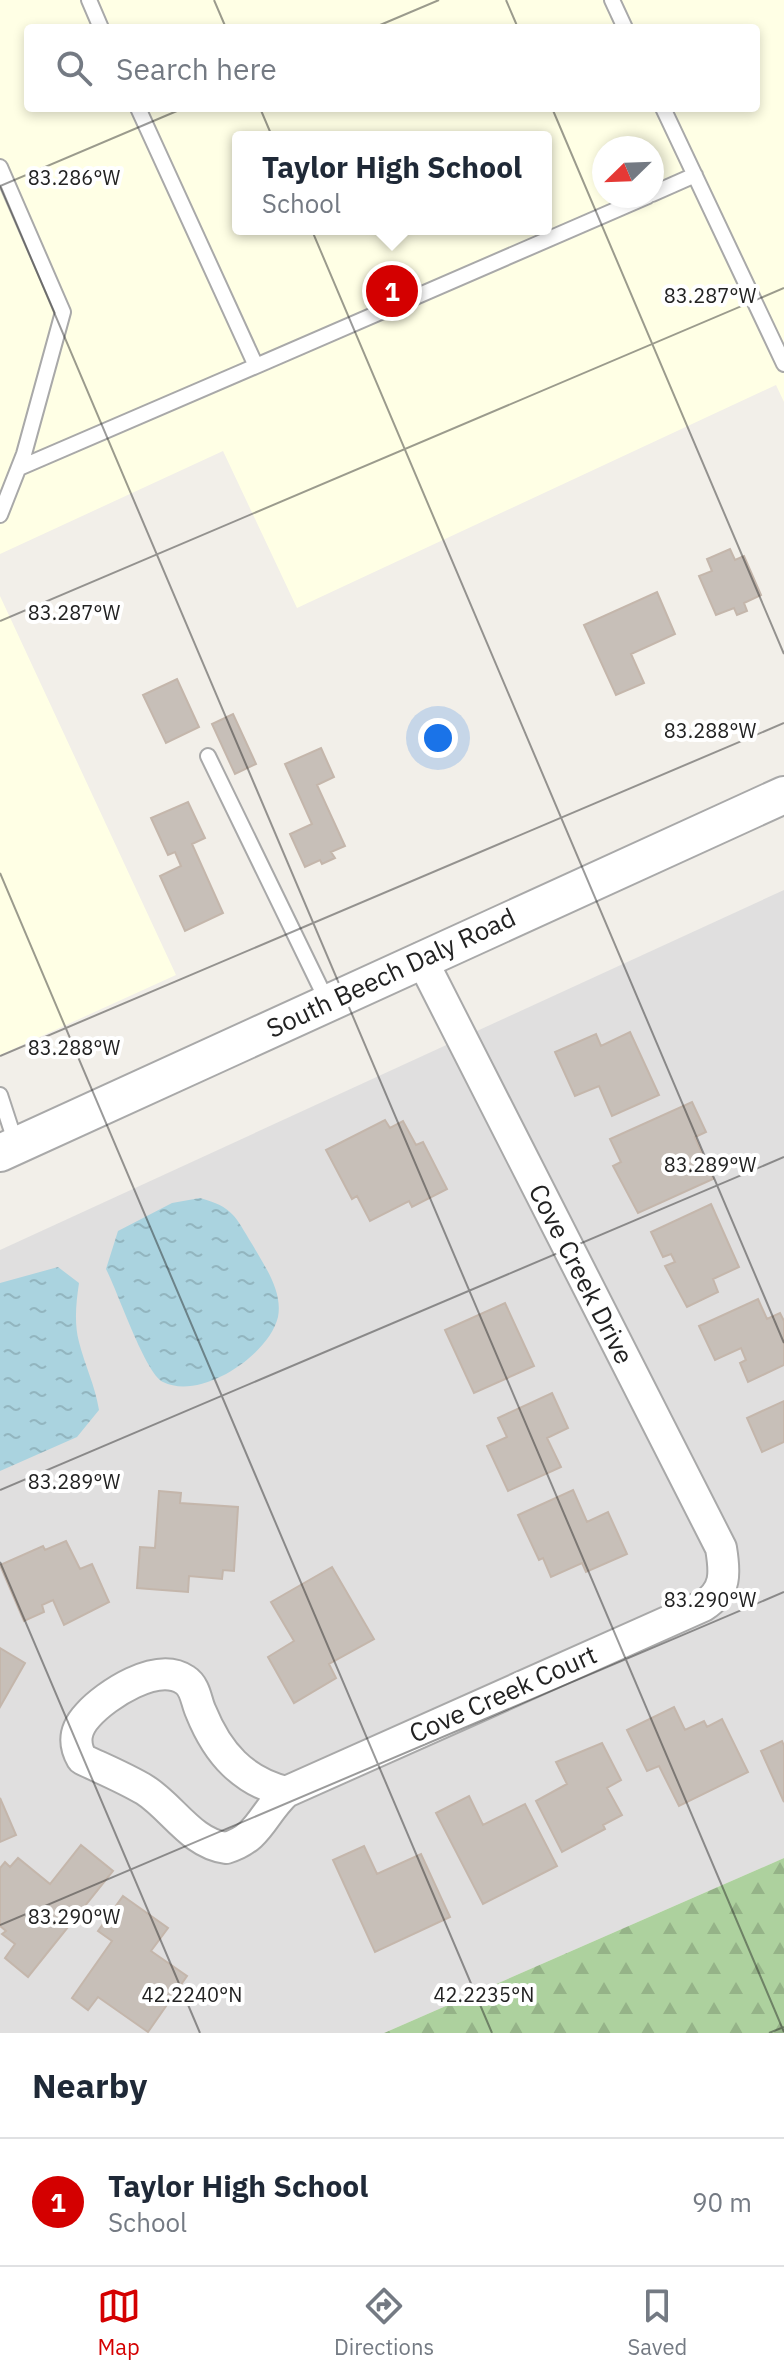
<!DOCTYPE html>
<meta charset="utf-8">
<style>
:root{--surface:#fff;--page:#f6f6f7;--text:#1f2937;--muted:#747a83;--line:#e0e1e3;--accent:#d40000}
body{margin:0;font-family:"IBM Plex Sans",sans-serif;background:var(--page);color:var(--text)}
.compass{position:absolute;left:592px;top:136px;width:72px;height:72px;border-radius:50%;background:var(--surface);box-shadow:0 4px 12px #0003;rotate:247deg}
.you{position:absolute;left:438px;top:738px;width:28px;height:28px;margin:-20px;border:6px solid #fff;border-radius:50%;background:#1a73e8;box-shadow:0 0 0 12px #1a73e833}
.badge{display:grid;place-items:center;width:52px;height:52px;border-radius:50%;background:var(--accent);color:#fff;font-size:26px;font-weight:700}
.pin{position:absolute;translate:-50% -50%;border:4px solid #fff;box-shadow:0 2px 8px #0006}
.popup{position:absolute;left:232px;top:131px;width:320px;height:104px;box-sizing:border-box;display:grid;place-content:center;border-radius:8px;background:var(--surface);filter:drop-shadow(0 2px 6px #0005);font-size:26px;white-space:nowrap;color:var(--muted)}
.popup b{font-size:30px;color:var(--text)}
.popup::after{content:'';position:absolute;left:50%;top:100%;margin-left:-16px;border:16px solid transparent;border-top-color:var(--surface)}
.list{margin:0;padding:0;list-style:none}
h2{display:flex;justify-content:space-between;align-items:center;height:104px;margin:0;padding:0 32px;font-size:34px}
h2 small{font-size:26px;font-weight:400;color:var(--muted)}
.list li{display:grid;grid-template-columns:52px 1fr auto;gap:24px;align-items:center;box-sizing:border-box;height:128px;padding:0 32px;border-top:2px solid var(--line)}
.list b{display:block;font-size:30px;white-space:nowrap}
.list p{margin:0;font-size:26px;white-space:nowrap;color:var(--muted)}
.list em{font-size:26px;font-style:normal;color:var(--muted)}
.icon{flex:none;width:44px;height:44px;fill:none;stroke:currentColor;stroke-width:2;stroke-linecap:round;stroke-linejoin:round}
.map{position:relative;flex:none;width:784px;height:2033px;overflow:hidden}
.search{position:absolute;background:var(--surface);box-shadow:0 4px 12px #0003;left:24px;right:24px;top:24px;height:88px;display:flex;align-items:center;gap:20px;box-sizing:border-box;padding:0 28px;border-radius:8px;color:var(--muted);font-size:30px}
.sheet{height:232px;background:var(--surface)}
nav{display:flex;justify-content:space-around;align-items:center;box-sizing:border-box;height:112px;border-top:2px solid var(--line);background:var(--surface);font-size:22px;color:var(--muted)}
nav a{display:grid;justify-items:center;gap:4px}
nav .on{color:var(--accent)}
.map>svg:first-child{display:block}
.residential{fill:#e0dfdf}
.education{fill:#ffffe5;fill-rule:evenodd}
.forest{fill:url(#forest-firs)}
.water{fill:url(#water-ripples)}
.building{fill:#c7bfb8;stroke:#c4b6ab;stroke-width:2}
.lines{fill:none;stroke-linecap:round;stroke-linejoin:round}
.service-casing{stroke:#a9a9a9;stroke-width:18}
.minor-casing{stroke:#a9a9a9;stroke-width:34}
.tertiary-casing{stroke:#a9a9a9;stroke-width:40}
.service{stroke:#fff;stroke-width:14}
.minor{stroke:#fff;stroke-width:30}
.tertiary{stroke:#fff;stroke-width:36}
.ticks{fill:none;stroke:#222;stroke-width:2;stroke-opacity:0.45}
.labels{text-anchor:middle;stroke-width:8;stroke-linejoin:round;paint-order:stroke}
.street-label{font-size:26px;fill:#222;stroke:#fff}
.ticks-label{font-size:20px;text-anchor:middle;fill:#222;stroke:#fff;stroke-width:8;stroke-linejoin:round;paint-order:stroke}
</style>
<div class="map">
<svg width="784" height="2033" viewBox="0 0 784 2033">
<defs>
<pattern id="forest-firs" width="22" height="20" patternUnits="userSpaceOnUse" patternTransform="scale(2)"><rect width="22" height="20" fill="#add19e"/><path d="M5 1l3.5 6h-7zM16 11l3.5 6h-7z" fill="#95b388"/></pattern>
<pattern id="water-ripples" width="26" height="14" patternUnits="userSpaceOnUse" patternTransform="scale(2)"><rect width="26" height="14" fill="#aad3df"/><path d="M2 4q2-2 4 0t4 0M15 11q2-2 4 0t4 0" fill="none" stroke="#92b5bf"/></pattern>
</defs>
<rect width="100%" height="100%" fill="#f2efe9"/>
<path class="residential" d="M784,890V1858L384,2033H0V1250Z"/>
<path class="education" d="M0,0H784V402L776,385L297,608L223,451L0,554ZM28,28H756V108H28ZM238,137H546V229H238ZM604,148H652V196H604Z
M0,596L176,975L0,1055Z"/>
<path class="forest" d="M784,1858V2033H384Z"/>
<path class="water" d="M200,1198C233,1207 235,1216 252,1244C264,1265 283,1291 278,1317C269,1355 201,1401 163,1382C145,1373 118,1292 106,1269L118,1231L172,1203Z
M58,1267L79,1283C76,1303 74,1323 79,1342C85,1366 95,1385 99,1410L77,1437L0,1471V1283Z"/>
<path class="building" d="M730,549L735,560L744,556L761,595L744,603L747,611L737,615L734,608L716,615L699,576L712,571L707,559Z
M657,592L675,634L631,654L644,683L616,695L584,625Z
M177,679L199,727L166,743L143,695Z
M233,714L256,764L235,774L212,724Z
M321,748L334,777L317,785L345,846L331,852L335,858L322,864L320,860L305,867L290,834L312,824L285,764Z
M188,802L205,838L192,844L223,913L185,931L160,876L181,866L175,852L168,855L151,818Z
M630,1032L659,1095L612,1116L599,1086L575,1096L555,1052L596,1034L601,1046Z
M692,1102L706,1132L695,1137L713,1179L638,1213L613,1166L621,1162L610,1139Z
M385,1120L390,1128L403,1121L416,1145L423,1142L447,1189L412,1207L409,1201L370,1221L357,1196L352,1199L326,1150Z
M711,1204L739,1267L713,1279L718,1292L687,1307L665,1266L675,1262L671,1254L663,1257L651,1232Z
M758,1299L767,1319L780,1313L784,1321V1365L748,1382L740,1363L746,1360L741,1348L715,1360L699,1326Z
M505,1303L534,1366L474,1393L445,1330Z
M552,1393L568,1428L547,1438L561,1467L508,1491L487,1446L507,1437L498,1418Z
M784,1401V1442L762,1452L747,1418Z
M573,1490L587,1522L608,1512L627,1554L586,1572L582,1563L551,1577L543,1558L539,1560L518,1515Z
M159,1491L181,1493L180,1503L238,1507L234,1571L223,1570L222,1579L189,1576L188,1592L137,1588L140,1547L155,1548Z
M66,1541L80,1569L92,1564L109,1602L64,1625L53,1600L42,1605L44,1612L24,1621L0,1565L43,1546L45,1550Z
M332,1567L374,1639L329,1664L336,1678L294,1703L268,1657L294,1641L271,1602Z
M0,1648L25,1663L0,1707Z
M674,1707L685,1730L704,1721L707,1727L722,1719L748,1772L679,1806L659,1766L647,1771L627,1730Z
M782,1741L784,1746V1802L761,1751Z
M602,1743L621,1780L607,1788L622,1815L603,1825L605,1829L562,1852L536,1801L567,1784L556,1762Z
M469,1796L483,1825L525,1804L557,1866L483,1904L436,1813Z
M0,1798L16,1835L0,1842Z
M81,1845L113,1871L28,1977L5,1958L15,1944L2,1934L6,1931L0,1926V1868L5,1862L10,1867L18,1858L50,1884Z
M364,1846L377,1874L421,1854L450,1917L375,1952L333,1860Z
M123,1896L168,1928L151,1951L187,1976L148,2032L98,1997L88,2010L72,1998L112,1941L98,1931Z"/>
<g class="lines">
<g class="service-casing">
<path id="service" d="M89,0L101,28
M612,0L625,28
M663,108L784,364
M0,167L63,312L24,454L0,515
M652,194L695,175
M256,366L648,196
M19,468L256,366L138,108
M208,756L327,1001
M0,1095L16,1144"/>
</g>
<g class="minor-casing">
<path id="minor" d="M286,1792C243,1781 218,1754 201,1712C196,1702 196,1687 185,1680C157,1661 106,1695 88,1715C75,1729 73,1743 82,1759C103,1769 125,1778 145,1790C173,1808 191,1843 226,1848C260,1838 262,1814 286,1792L703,1606C727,1591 725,1572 721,1548L421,958"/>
</g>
<g class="tertiary-casing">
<path id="tertiary" d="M0,1153L784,795"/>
</g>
<use href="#service" class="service"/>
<use href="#minor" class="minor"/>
<use href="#tertiary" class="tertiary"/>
</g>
<path class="ticks" d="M214,0L226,28M506,0L518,28M373,28L439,0M260,108L784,1343M552,108L784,654M0,185L784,2032M0,186L184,108M0,621L784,288M0,873L492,2033M0,1056L784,723M0,1490L784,1157M0,1562L200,2033M0,1925L784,1592M769,2033L784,2027"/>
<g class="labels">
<g class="street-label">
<text transform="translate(391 973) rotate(-25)" y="9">South Beech Daly Road</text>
<text transform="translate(581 1274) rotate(63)" y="9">Cove Creek Drive</text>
<text transform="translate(503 1694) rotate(-24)" y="9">Cove Creek Court</text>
</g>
</g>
<g class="ticks-label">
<text x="74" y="185">83.286°W</text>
<text x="710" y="303">83.287°W</text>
<text x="74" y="620">83.287°W</text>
<text x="710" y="738">83.288°W</text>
<text x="74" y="1055">83.288°W</text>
<text x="710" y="1172">83.289°W</text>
<text x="74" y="1489">83.289°W</text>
<text x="710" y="1607">83.290°W</text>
<text x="74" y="1924">83.290°W</text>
<text x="192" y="2002">42.2240°N</text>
<text x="484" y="2002">42.2235°N</text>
</g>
</svg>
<svg class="compass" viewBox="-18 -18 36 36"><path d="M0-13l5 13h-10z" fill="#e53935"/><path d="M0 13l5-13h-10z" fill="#747a83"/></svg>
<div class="you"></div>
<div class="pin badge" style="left:392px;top:291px">1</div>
<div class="popup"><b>Taylor High School</b>School</div>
<div class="search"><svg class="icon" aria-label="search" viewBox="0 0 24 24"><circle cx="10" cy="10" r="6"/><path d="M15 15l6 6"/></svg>Search here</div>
</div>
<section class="sheet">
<h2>Nearby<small></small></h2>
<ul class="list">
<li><span class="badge">1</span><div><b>Taylor High School</b><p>School</p></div><em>90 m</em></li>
</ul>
</section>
<nav>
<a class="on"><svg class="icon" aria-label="map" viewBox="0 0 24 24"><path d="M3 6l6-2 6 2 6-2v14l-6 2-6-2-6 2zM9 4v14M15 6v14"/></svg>Map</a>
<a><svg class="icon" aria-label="directions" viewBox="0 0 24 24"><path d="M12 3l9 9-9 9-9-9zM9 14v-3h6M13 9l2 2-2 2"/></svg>Directions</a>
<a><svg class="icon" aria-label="saved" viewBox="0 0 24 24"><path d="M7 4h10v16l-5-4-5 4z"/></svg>Saved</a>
</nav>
